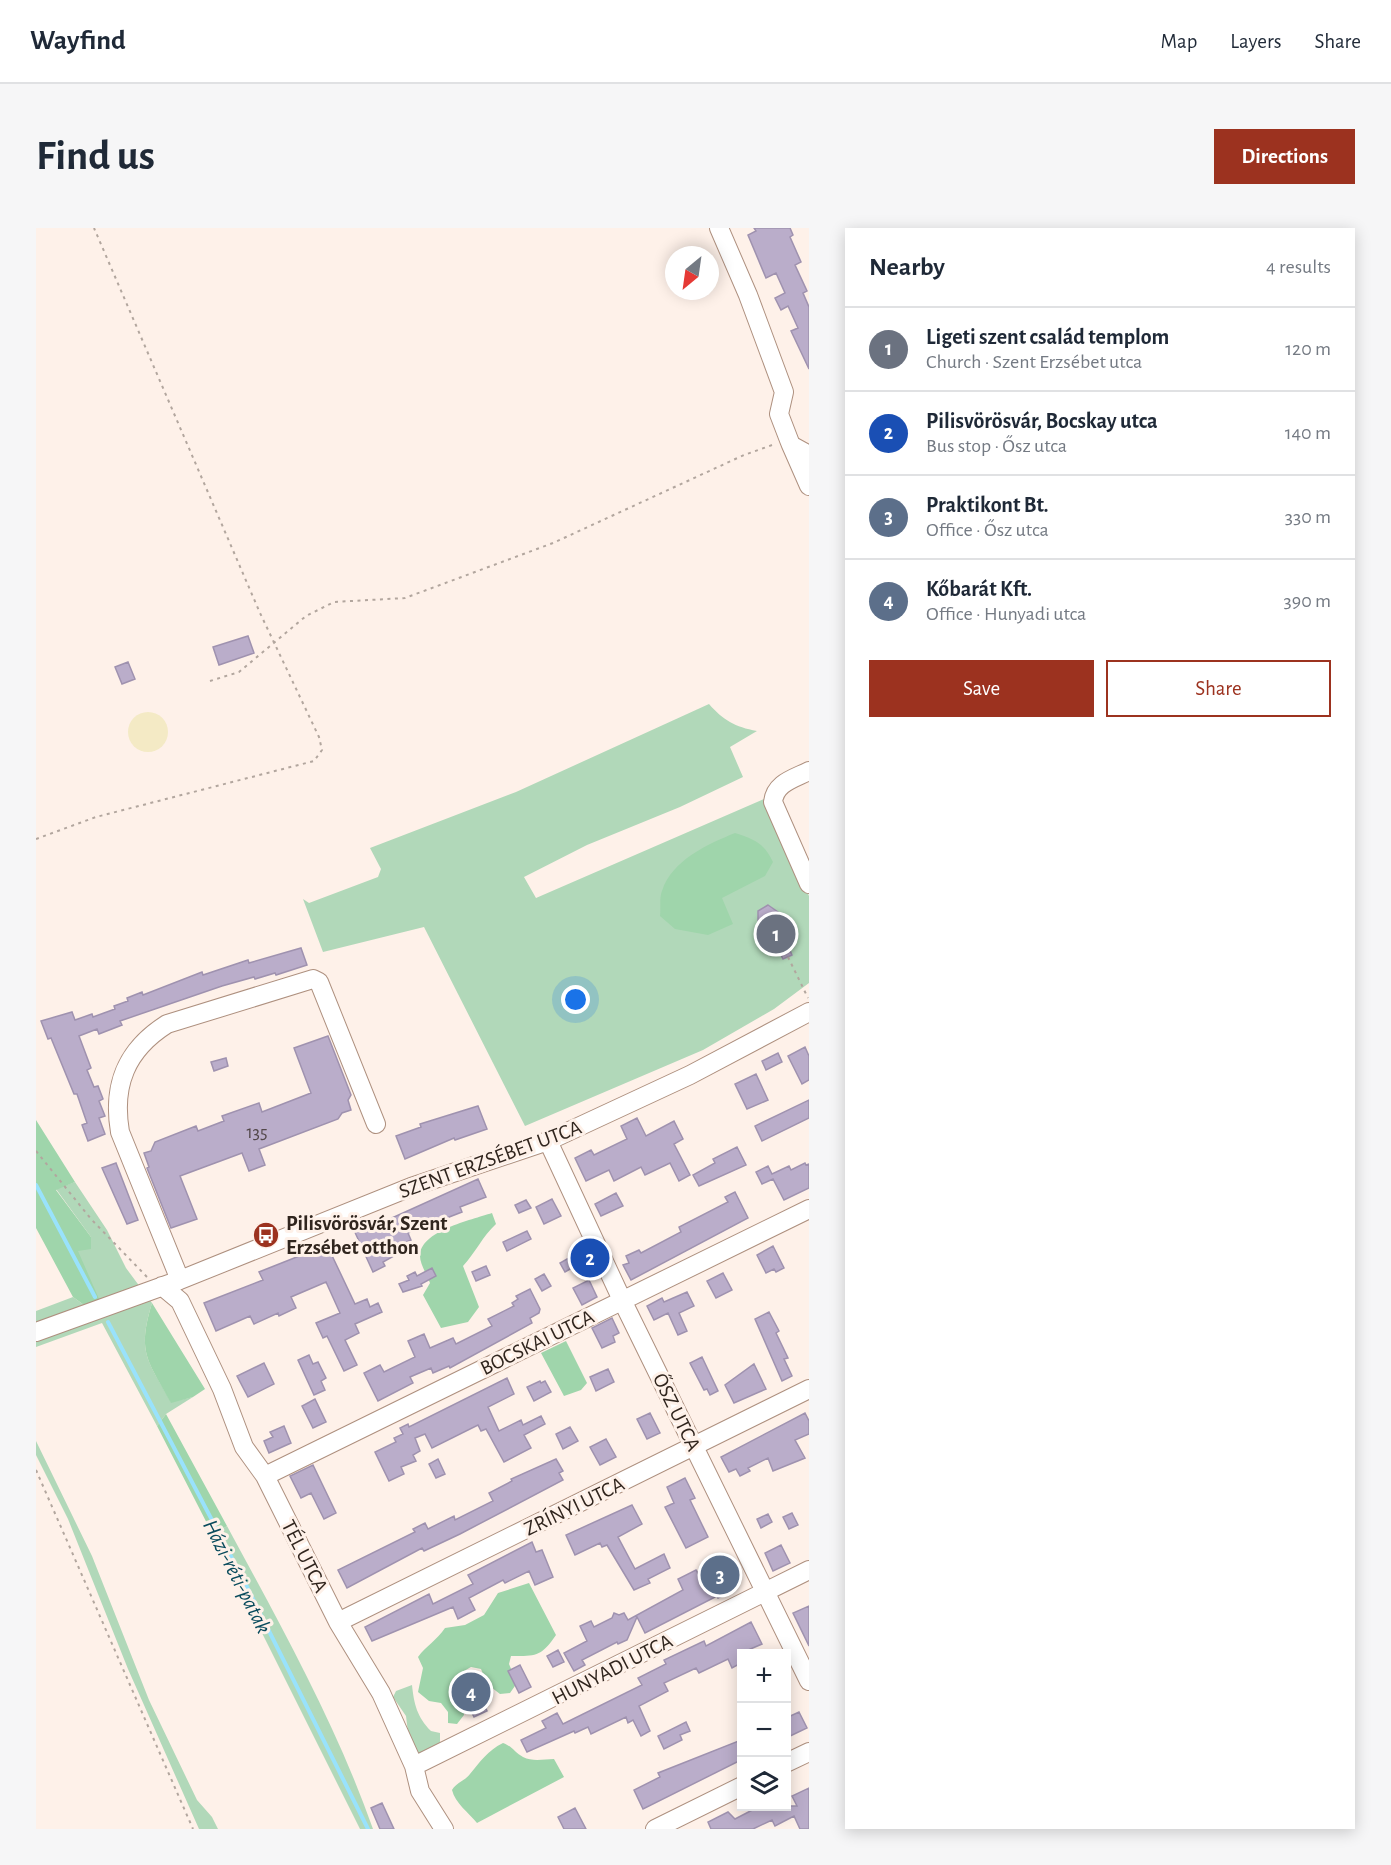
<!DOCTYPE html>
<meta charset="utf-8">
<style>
:root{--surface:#fff;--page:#f6f6f7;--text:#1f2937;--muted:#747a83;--line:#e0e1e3;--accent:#9c321f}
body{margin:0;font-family:"Alegreya Sans",sans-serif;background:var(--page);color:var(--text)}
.controls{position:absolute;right:18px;bottom:18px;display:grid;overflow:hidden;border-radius:0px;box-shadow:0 3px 15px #0003}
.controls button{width:54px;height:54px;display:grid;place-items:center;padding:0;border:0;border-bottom:2px solid var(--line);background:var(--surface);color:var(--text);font:30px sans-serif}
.compass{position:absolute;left:629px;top:18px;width:54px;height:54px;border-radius:50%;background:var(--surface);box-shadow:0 3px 15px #0003;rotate:209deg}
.you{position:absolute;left:540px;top:772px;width:21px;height:21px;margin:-15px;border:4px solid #fff;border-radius:50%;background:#1a73e8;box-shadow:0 0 0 9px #1a73e833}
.badge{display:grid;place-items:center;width:39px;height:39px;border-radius:50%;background:var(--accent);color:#fff;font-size:20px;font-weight:700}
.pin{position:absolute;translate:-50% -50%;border:3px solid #fff;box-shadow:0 2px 6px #0006}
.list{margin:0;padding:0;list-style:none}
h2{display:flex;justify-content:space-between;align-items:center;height:78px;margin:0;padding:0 24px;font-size:26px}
h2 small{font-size:20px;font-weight:400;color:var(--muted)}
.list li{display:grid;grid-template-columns:39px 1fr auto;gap:18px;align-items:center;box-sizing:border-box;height:84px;padding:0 24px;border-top:2px solid var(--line)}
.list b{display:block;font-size:22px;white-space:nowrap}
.list p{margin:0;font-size:20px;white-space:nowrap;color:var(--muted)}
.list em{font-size:20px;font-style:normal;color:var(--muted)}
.actions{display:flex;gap:12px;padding:18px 24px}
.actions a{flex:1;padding:14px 0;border:2px solid var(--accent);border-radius:0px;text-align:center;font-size:21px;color:var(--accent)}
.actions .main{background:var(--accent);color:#fff}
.icon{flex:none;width:33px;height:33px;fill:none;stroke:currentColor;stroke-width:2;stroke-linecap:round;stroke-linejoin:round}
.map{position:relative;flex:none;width:773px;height:1601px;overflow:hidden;border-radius:0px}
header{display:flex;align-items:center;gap:36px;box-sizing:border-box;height:84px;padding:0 30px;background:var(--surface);border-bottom:2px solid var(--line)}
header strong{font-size:28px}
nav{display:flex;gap:33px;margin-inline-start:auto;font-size:21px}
.intro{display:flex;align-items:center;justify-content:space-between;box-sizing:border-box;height:144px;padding:0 36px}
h1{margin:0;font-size:42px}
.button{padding:15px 27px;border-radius:0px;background:var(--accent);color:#fff;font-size:21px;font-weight:700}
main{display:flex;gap:36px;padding:0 36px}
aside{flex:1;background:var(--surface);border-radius:0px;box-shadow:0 3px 15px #0003}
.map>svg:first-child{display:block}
.green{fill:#b1d8b9}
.forest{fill:#9fd5ab}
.sand{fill:#f4eac5}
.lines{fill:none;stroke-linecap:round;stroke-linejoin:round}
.stream{stroke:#99e2fc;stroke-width:4}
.building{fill:#baadca;stroke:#9f92af;stroke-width:1.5}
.minor-casing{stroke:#ae907f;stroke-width:20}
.path{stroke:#b2a69e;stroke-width:2;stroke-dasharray:3 4.5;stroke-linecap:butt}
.minor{stroke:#fff;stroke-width:18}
.labels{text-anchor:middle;stroke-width:6;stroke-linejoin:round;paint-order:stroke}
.number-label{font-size:18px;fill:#524749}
.street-label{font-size:21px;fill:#30251e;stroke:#fef1e9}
.poi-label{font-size:21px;font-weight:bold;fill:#30251e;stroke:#fef1e9;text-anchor:start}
.water-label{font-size:22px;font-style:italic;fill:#094b5c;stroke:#fef1e9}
</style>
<header>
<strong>Wayfind</strong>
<nav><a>Map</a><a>Layers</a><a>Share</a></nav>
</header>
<div class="intro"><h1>Find us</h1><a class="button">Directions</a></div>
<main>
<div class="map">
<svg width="773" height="1601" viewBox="0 0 773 1601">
<rect width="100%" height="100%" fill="#fef1e9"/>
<path class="green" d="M673,476C687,492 699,499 721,503L694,519L707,549L644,579L551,617L488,649L500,670L728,571L773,668V755L738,781L667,822L489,898L388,699L287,724L267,671L273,675L342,649L345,641L334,620L480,564Z
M39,954L71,1002L90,1040L116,1075C101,1125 111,1131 135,1174L157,1169L130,1186L121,1198L66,1095L0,1119V1083L37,1069L48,1077L41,1023L55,1009L20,961Z
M0,1213L56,1328L113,1472L161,1572L176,1589L182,1601H163L92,1441L32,1291L0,1227Z
M191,1298C244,1396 300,1496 337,1601H324L177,1307Z
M376,1457C378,1476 381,1489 395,1503L404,1505V1516L383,1527L374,1521L370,1488L357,1469L360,1463Z"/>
<path class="forest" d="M699,605C718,611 728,615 737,634L729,648L686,670L697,696L672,707L639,701L624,688C625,680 623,670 626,663C636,632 672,616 699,605Z
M0,892L39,954L20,962L55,1009V1021L42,1023L64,1073L48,1077L37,1069L0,1000Z
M456,985L460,996C446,1009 440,1024 427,1038L443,1079L432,1094L405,1100L387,1067L394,1055C391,1047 384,1036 384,1028C384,1003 435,992 456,985Z
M116,1075L169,1161L157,1169L135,1175C111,1131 101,1125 116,1075Z
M530,1113L551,1155L545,1162L528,1168L505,1125Z
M130,1186L191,1298L177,1307L121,1198Z
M493,1355L520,1407C505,1429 500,1428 475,1428L473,1436L481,1455L474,1465L464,1466L451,1456L445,1441L435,1439L421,1447L427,1470L428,1487L421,1496L412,1495V1484L405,1475L393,1473L382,1464L387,1440L382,1429C390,1418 401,1412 409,1400L429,1397L448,1387L462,1365Z
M467,1515C476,1518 479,1525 487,1529C497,1534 508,1531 518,1531L528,1549L441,1595C433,1585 419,1575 416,1562C421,1554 429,1553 434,1546C445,1533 451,1523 467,1515Z"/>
<path class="sand" d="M92 504a20 20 0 1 1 40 0a20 20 0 1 1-40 0Z"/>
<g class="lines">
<path class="stream" d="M0,957L59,1069
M72,1094L209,1355L332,1601"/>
</g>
<path class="building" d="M718,0H754L757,7L754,9L765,34L759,37L771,63L767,65L773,79V141L755,103L762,100L752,78L745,82L739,70L749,65L740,45L730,50L712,7L720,3Z
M212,408L218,425L183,437L177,419Z
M92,434L99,451L86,456L79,439Z
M732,677L742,684L758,718L753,720L756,727L747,731L744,725L739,727L722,693V683Z
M265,720L271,737L240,747L239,745L219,751L218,749L186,758L84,793L86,797L63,806L61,801L43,808L55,840L51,842L58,859L62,858L67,871L63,873L69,888L63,890L69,906L52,913L46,897L51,895L41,866H38L15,810L12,811L5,793L36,784L39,792L56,786L57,789L79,781L78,778L92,773L91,770L106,764L107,767L166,744L167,747L212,732L213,735Z
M292,808L315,867L312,872L315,882L306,885L302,891L223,921L229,937L213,943L206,925L144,948L161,991L135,1000L111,940L113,939L108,925L115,923L119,914L160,898L162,903L188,893L186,888L223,875L226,884L275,865L258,820Z
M769,819L773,828V852L766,856L752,828Z
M742,825L746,834L730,842L726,833Z
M190,830L192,838L178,843L175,834Z
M720,846L732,872L711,881L699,856Z
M773,872V890L726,913L719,898Z
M442,878L451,901L419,912L418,910L369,931L360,908L385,899L384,896Z
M601,890L610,908L638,893L647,911L638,916L654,947L643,953L634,935L609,947L605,939L578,953L573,942L550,953L539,930L555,922L558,927L591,911L585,898Z
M701,919L710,937L663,958L657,947L679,935L677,931Z
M80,935L102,992L91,996L66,940Z
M769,935L770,937L773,936V960L748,972L737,951L726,956L720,944L732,938L736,946L753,938L755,942Z
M442,951L450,969L424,979L426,984L372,1005L375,1012L355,1021L358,1028L347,1034L349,1038L337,1044L317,1000L333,993L336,999Z
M699,964L712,990L595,1052L587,1037L593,1035L590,1028L603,1022L605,1025L645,1004L643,999L692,974L689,969Z
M580,965L587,978L565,988L559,976Z
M516,971L525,988L508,996L500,979Z
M490,972L495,980L483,985L479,977Z
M491,1003L495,1011L471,1023L467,1014Z
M291,1017L319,1076L331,1071L334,1079L342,1075L346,1084L319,1096L323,1105L309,1112L321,1137L308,1143L291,1108L287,1110L280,1095L304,1085L290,1054L255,1069L260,1080L243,1088L242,1085L218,1096L214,1088L180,1103L168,1075L227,1052L223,1044Z
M737,1018L748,1040L740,1044L738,1041L730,1045L721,1027Z
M538,1027L543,1036L529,1044L524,1035Z
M450,1038L454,1047L440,1053L436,1044Z
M396,1040L400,1048L385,1056L386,1058L367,1064L363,1056L373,1052L371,1048L379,1044L381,1048Z
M687,1045L696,1062L680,1070L671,1053Z
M508,1046L515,1058L506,1063L499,1051Z
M553,1052L561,1069L546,1077L537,1060Z
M494,1061L504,1081L503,1085L494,1090L496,1095L414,1140L413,1138L397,1145L395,1140L374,1149L377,1155L342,1173L328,1145L344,1137L348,1144L379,1129L372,1113L388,1106L394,1120L417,1110L420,1116L456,1098L452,1091L478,1078L476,1075L482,1071L480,1068Z
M651,1064L658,1078L643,1085L651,1103L642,1107L632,1085L618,1092L611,1078L626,1070L628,1074Z
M733,1084L743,1103L740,1105L752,1130L748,1131L756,1148L746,1153L719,1091Z
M576,1090L583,1105L577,1108L579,1114L566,1120L556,1100Z
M273,1127L277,1136L282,1134L290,1150L285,1153L289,1162L278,1167L262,1132Z
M666,1129L682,1163L674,1167L671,1161L668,1162L654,1135Z
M228,1135L238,1156L212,1169L201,1148Z
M718,1136L730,1161L698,1175L689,1157Z
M572,1141L578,1154L560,1163L554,1149Z
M471,1150L478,1166L452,1179L463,1203L485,1192L487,1197L505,1188L509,1196L488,1207L495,1220L468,1234L450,1201L445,1203L442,1197L396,1220L389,1206L379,1210L384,1223L377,1227L380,1233L365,1239L368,1246L353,1253L339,1224L360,1214L358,1210L367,1206L364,1200L372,1196L373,1199Z
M504,1153L505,1155L509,1153L515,1164L498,1173L491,1159Z
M279,1171L290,1194L277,1200L266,1178Z
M614,1185L624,1205L611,1211L601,1191Z
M769,1185L773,1193V1206L759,1212L769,1230L737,1243L732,1230L712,1240L714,1243L704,1248L700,1241L693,1244L685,1229Z
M248,1198L255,1215L233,1225L228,1213L237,1209L234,1204Z
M534,1199L542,1213L527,1221L520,1206Z
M570,1211L580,1229L564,1237L554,1219Z
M402,1231L409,1246L400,1250L393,1236Z
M520,1231L527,1243L523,1245L527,1252L424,1306L388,1323L386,1320L311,1360L302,1342L379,1304L377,1301L389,1295L392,1301L418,1288L419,1292L457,1273L453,1265L476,1253L475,1251Z
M277,1237L300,1285L288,1291L275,1265L265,1270L254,1248Z
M649,1250L659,1270L654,1272L672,1309L650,1320L629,1279L638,1275L631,1259Z
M596,1277L606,1296L582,1309L599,1341L628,1326L634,1340L612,1351L614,1355L598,1362L571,1317L566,1319L564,1315L539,1327L530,1307Z
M756,1285L762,1297L753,1301L747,1289Z
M732,1286L736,1294L725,1300L721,1291Z
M496,1314L500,1324L506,1322L517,1349L499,1357L493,1343L469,1355L467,1352L433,1370L439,1382L422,1391L417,1379L336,1413L329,1399L393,1366L397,1376L437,1356L432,1347Z
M745,1317L754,1335L737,1343L729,1325Z
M683,1341L697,1363L682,1370L681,1368L609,1405L601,1389L591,1412L582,1416L581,1414L546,1432L549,1437L538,1443L528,1425L551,1413L544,1398L555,1393L558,1399L576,1390L578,1385L583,1387L588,1385L592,1392L647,1362L642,1351L660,1342L665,1350Z
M773,1378V1418L757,1385Z
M715,1394L726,1416L705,1425V1435L696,1440L692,1431L663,1445L660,1440L628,1455L632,1463L603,1478L614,1503L605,1508L597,1492L592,1495L590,1489L555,1506L552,1499L539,1505L538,1503L491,1524L485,1512L510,1500L506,1493L521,1485L527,1496L606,1457L602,1450L630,1436L628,1432L668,1413L670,1418Z
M522,1422L528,1434L517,1439L511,1428Z
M484,1437L495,1459L483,1465L472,1443Z
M435,1450L451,1483L438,1489L422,1456Z
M763,1484L771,1500L750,1510V1490Z
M650,1494L654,1503L644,1507L646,1512L628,1521L622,1508Z
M705,1512V1532L607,1581L598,1562L624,1549L622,1545Z
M773,1560V1601H764L758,1588L739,1598L736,1592L717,1601H675L672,1594L692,1584L699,1591L724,1578H761L756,1568Z
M346,1575L358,1601H344L335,1580Z
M539,1580L550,1601H528L522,1589Z"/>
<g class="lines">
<g class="minor-casing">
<path id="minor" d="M683,0L712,67L748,164L743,186L753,212L755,217L773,227
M755,217L773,258
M773,543C757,551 739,555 737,574L773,656
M512,913L586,1072L773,1453
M144,1052L84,904C76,857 90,822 131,796L277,751L283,754L340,896
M126,1058L144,1073L186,1161L208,1219L229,1248L302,1394L345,1465L378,1538L384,1563L408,1601
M0,1104L144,1052L375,959L512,913L654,847L773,784
M229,1248L773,981
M302,1394L773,1161
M750,1535L773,1524
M378,1538L773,1342
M619,1601L706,1558"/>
</g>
<path class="path" d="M174,453L203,444L270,388L298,374L369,370L517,315L708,227L739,216
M0,611L60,589L278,533L286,522L283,509L224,385L58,0
M752,729L772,770
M0,923L55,991L111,1049
M0,1242L157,1601"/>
<use href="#minor" class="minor"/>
</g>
<defs>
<g id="bus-disc" transform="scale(1.35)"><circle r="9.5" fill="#9c321f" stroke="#fef1e9"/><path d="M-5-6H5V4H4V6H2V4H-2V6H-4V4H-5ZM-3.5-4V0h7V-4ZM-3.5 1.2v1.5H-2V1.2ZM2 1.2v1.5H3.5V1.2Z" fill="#fff"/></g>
</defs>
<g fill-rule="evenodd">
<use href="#bus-disc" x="230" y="1007"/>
</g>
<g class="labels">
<g class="number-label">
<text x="221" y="910">135</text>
</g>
<g class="street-label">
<text transform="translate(454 931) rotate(-20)" y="7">SZENT ERZSÉBET UTCA</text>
<text transform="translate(501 1114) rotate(-26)" y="7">BOCSKAI UTCA</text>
<text transform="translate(641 1184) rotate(64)" y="7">ŐSZ UTCA</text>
<text transform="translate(538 1278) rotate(-26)" y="7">ZRÍNYI UTCA</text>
<text transform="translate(269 1328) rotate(63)" y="7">TÉL UTCA</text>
<text transform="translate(576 1441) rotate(-27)" y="7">HUNYADI UTCA</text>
</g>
<g class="poi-label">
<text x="250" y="1002">Pilisvörösvár, Szent<tspan x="250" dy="24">Erzsébet otthon</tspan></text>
</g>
<g class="water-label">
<text transform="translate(202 1348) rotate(63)" y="8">Házi-réti-patak</text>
</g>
</g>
</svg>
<div class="controls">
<button>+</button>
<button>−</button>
<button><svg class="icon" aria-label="layers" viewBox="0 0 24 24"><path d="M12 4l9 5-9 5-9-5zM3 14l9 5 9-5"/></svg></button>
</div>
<svg class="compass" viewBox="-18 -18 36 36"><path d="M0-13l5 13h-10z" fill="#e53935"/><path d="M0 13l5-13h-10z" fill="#747a83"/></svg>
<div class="you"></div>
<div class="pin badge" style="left:740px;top:706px;background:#6b7280">1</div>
<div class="pin badge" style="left:554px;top:1030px;background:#1a4fb4">2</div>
<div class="pin badge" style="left:684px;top:1347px;background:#5c6f8a">3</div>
<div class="pin badge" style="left:435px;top:1464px;background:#5c6f8a">4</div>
</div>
<aside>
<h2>Nearby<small>4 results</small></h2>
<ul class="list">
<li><span class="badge" style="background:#6b7280">1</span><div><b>Ligeti szent család templom</b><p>Church · Szent Erzsébet utca</p></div><em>120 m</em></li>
<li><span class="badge" style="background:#1a4fb4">2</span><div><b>Pilisvörösvár, Bocskay utca</b><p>Bus stop · Ősz utca</p></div><em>140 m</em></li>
<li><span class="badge" style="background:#5c6f8a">3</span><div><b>Praktikont Bt.</b><p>Office · Ősz utca</p></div><em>330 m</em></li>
<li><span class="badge" style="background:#5c6f8a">4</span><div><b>Kőbarát Kft.</b><p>Office · Hunyadi utca</p></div><em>390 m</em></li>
</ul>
<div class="actions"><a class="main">Save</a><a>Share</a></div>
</aside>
</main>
